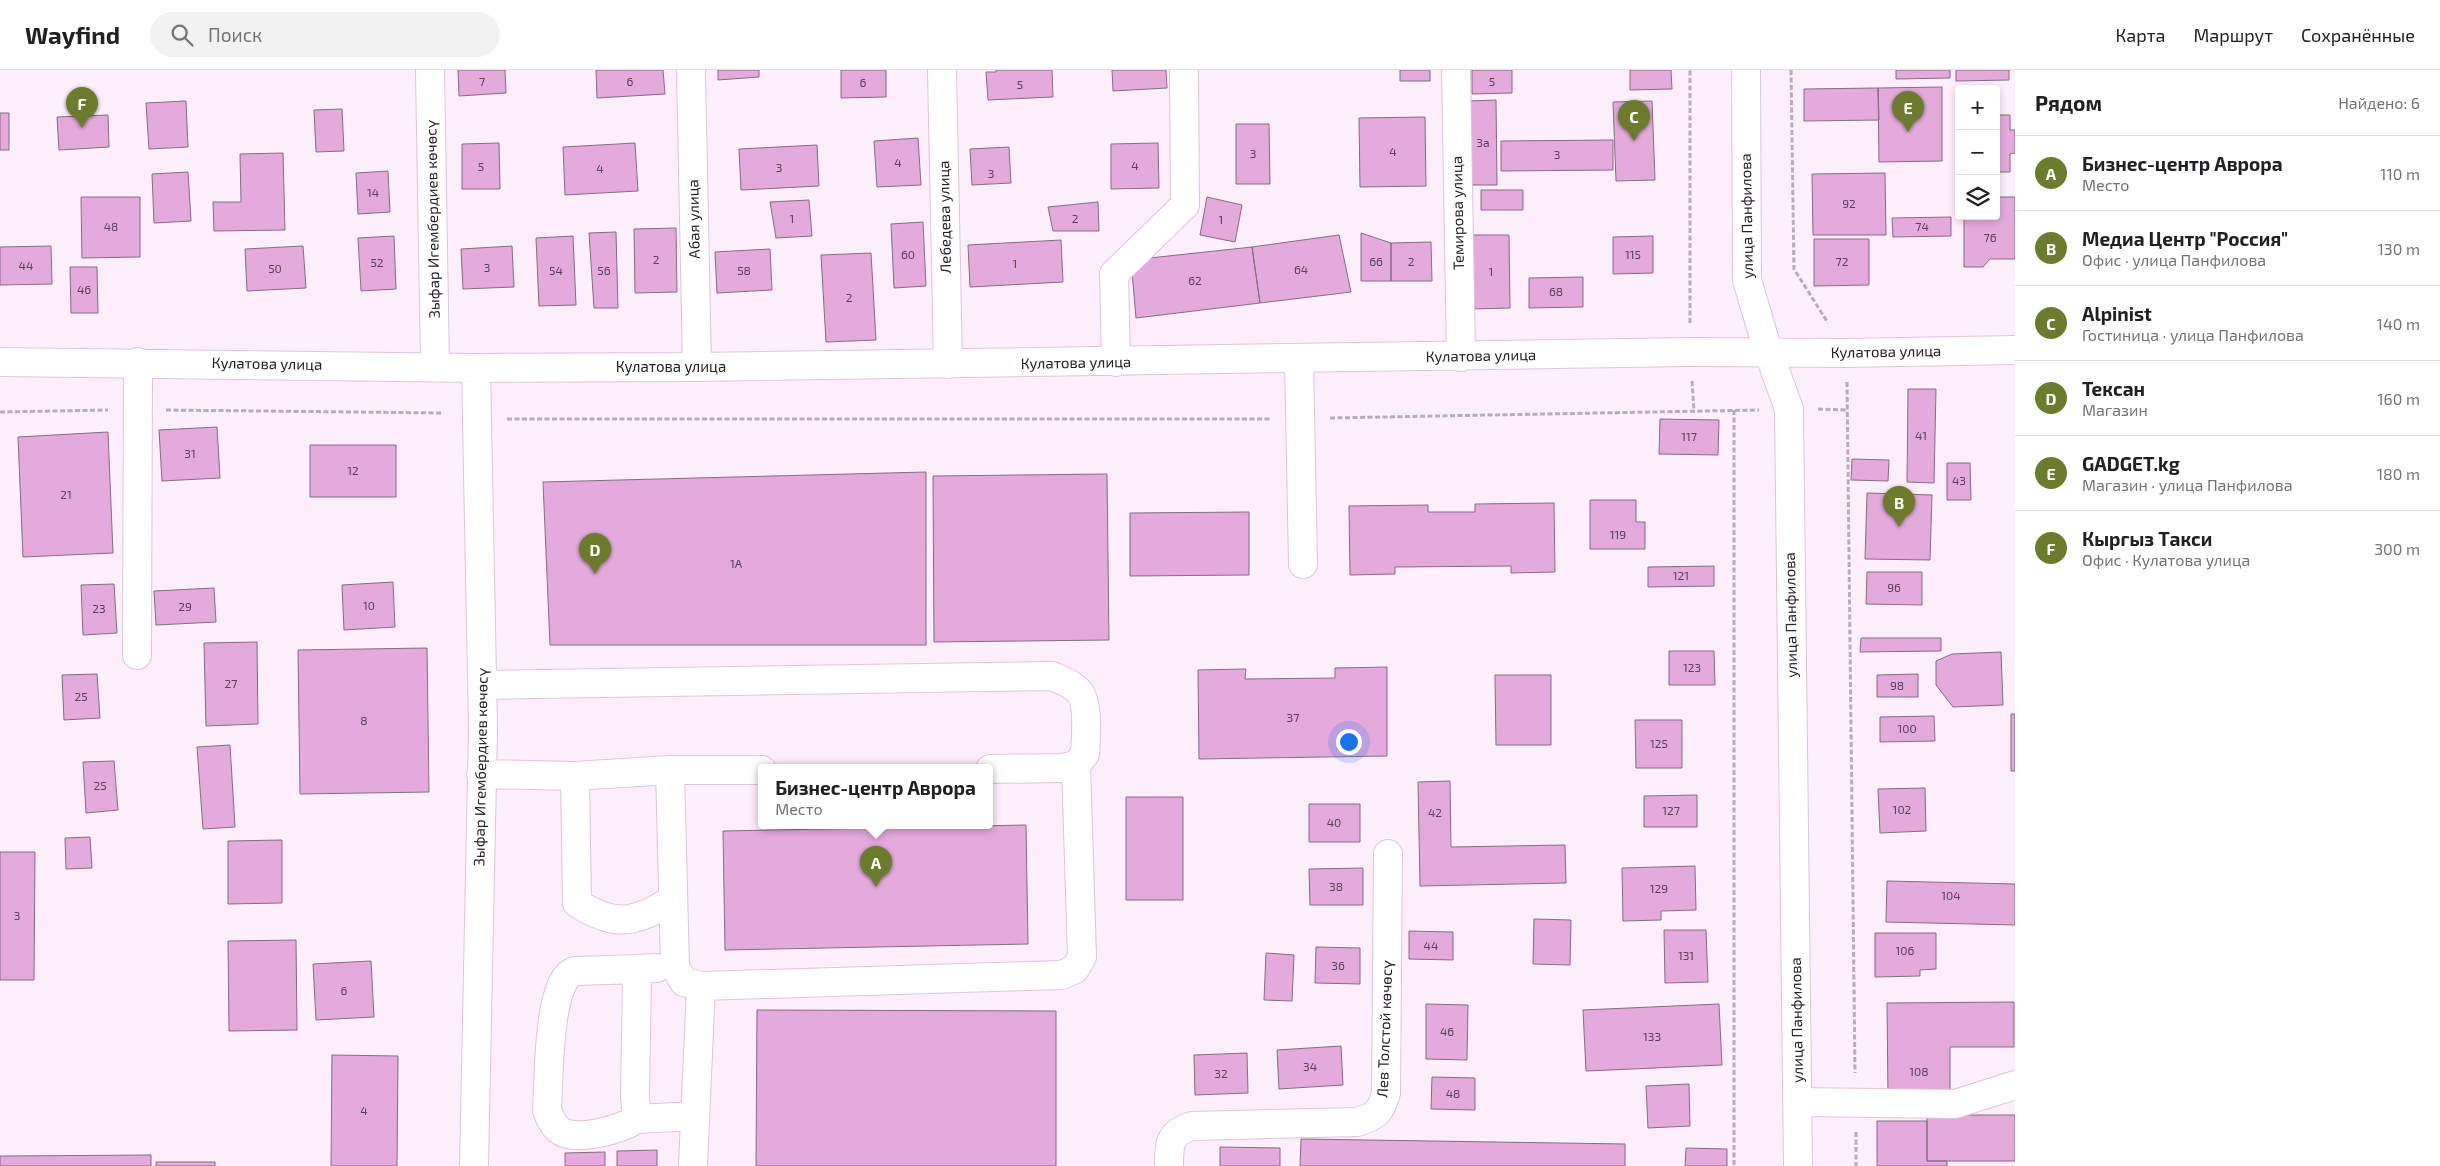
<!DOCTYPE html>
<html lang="ru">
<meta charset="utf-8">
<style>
:root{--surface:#fff;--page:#f2f2f2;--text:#202124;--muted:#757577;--line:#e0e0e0;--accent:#6b7d2d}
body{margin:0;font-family:"Exo 2",sans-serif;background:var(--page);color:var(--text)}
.controls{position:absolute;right:15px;top:15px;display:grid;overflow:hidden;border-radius:5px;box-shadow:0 2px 8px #0003}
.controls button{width:45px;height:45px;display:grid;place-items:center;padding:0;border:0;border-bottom:1px solid var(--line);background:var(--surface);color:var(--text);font:25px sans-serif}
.you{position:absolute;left:1348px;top:671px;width:18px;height:18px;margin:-12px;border:4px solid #fff;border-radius:50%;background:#1a73e8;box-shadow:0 0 0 8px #1a73e833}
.badge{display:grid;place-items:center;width:32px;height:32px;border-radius:50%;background:var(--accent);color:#fff;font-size:16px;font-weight:700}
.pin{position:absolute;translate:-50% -41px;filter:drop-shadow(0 1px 2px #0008)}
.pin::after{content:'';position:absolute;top:26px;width:18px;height:15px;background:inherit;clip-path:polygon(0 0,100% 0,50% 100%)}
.popup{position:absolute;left:758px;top:694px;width:235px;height:65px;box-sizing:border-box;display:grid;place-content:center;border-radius:5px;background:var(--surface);filter:drop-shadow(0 1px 4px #0005);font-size:16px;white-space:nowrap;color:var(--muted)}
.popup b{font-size:19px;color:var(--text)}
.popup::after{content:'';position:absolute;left:50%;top:100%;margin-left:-10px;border:10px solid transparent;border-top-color:var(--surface)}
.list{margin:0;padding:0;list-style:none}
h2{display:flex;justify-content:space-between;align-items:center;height:65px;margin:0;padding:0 20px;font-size:21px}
h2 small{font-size:16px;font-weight:400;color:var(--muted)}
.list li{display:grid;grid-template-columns:32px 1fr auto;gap:15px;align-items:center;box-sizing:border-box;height:75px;padding:0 20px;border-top:1px solid var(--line)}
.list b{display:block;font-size:19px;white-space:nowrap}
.list p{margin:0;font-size:16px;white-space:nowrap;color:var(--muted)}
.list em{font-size:16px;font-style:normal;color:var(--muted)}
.icon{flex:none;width:28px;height:28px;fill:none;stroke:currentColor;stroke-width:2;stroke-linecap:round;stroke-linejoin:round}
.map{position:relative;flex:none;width:2015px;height:1096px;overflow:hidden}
header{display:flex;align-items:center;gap:30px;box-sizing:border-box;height:70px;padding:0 25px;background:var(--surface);border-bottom:1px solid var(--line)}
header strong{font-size:24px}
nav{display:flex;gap:28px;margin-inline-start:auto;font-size:18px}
.search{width:350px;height:45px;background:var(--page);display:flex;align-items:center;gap:12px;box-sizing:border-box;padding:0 18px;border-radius:28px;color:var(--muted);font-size:19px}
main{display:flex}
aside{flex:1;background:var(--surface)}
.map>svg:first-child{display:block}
.building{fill:#e4aadc;stroke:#846d81}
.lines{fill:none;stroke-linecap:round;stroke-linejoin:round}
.minor-casing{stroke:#dec4da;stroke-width:30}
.path{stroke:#baacb7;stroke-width:3;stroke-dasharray:5 2.5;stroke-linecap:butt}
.minor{stroke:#fff;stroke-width:28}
.labels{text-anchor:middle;stroke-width:4;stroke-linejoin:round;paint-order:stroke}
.number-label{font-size:12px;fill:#584255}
.street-label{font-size:15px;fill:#292028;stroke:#fff}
</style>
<header>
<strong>Wayfind</strong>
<div class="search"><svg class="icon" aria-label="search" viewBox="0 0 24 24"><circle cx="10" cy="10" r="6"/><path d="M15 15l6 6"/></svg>Поиск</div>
<nav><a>Карта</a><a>Маршрут</a><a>Сохранённые</a></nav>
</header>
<main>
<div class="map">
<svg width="2015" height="1096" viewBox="0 0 2015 1096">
<rect width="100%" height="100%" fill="#ffeffc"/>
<path class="building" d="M458,0H505L506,23L459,26Z
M596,0H663L665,24L597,28Z
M718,0H759V7L718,10Z
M841,0H886V27L841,28Z
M996,0H1052L1053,27L988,30L986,2H996Z
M1112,0H1166L1167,18L1113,21Z
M1400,0H1430V11H1400Z
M1472,0H1512V23L1472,24Z
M1630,0H1671L1672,19L1630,20Z
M1896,0H1950V8L1896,9Z
M1956,0H2009V10L1956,11Z
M1942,17V91L1879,92L1878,18Z
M1878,18L1879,50L1804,51V19Z
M1496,30L1497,115H1471L1470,31Z
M186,31L188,77L149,79L146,33Z
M1652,31L1655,110L1616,111L1613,32Z
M342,39L344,81L316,82L314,40Z
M0,43H9V80H0Z
M108,45L109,77L59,80L57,47Z
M1956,45H1959V102L1957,103Z
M1996,45H2010V60H2015V83L2010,84V102H1996Z
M1425,47L1426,116L1360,117L1359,48Z
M1236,54H1269L1270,114H1236Z
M918,68L921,115L877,117L874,71Z
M1613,70V100L1501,101V71Z
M499,73L500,119H462V74Z
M635,73L638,121L565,125L563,77Z
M1158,73L1159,118L1111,119V74Z
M817,75L819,116L741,120L739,79Z
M1009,77L1011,113L972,115L970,79Z
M283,83L285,160L214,161L213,132H241L240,84Z
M388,101L390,142L358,144L356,103Z
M188,102L191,151L154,153L152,104Z
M1885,103L1886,165H1813L1812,104Z
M1481,120H1523V140H1481Z
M81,127H140V187L82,188Z
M1207,127L1242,135L1235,172L1200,165Z
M1996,127H2015V189H1990L1983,197H1964V146H1996Z
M809,130L812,166L776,168L770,132Z
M1098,132L1099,161H1053L1048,137Z
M1951,147V166L1893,167L1892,148Z
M923,152L926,216L894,218L891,154Z
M676,158L677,222L635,223L634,159Z
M616,162L618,238H594L589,163Z
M1361,163L1391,173V211H1361Z
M1339,165L1351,222L1260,233L1252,177Z
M1471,165H1509L1510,238L1472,239Z
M394,166L396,219L361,221L358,168Z
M573,166L576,235L539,236L536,168Z
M1653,166V203L1613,204V167Z
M1814,169H1869V215L1814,216Z
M1061,170L1063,212L970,217L968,175Z
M1431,172L1432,211H1391V173Z
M51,176L52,214L0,215V177Z
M303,176L306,218L247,221L245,179Z
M512,176L514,217L463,219L461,179Z
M1252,177L1260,233L1136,248L1131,190Z
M770,179L772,220L717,223L715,182Z
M871,183L876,270L826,272L821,185Z
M70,197H97L98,243H71Z
M1583,207V237L1529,238V208Z
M1908,319H1936L1934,413L1907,412Z
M1660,349L1719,350L1718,385L1659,384Z
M217,357L220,408L162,411L159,360Z
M108,362L113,483L23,487L18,367Z
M310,375H396V427H310Z
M1852,389L1889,390L1888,411L1851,410Z
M1947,393H1970L1971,430H1947Z
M926,402V575H550L543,412Z
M1107,404L1109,570L934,572L933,406Z
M1867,423L1932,425L1930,490L1865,489Z
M1590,430H1636V452H1645V479H1590Z
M1554,433L1555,502L1511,503V496L1395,497V504L1350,505L1349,436L1428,435V442H1475V434Z
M1249,442V505L1130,506V443Z
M1714,496V516L1648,517V497Z
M1867,502H1922V535L1866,534Z
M393,512L395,557L344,560L342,515Z
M114,514L117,563L83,565L81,515Z
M214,518L216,552L156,555L154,521Z
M1861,568H1941V581L1860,582Z
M257,572L258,654L206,656L204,573Z
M427,578L429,722L300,724L298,580Z
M1669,581H1714L1715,615H1669Z
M2001,582L2003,635L1953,637L1936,615V591L1952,584Z
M1387,597V686L1199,689L1198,600L1246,599L1245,609L1335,608V598Z
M97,604L100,648L64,650L62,605Z
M1918,604V627H1877V605Z
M1495,605H1551V675H1496Z
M2011,644H2015V701H2011Z
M1934,646L1935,671L1880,672V647Z
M1635,650H1682V698H1636Z
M230,675L235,757L203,759L197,677Z
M114,691L118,740L86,743L83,692Z
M1450,711L1451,777L1565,775L1566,813L1420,816L1418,712Z
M1925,718L1926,761L1880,763L1878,719Z
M1697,725V757H1644V726Z
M1126,727H1183V830H1126Z
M1309,734H1360V772H1309Z
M1026,755L1028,874L725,880L723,761Z
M90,767L92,798L66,799L65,768Z
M282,770V833L228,834V771Z
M0,782H35L34,910H0Z
M1695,796L1696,840L1661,841V850L1623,851L1622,798Z
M1363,798V835H1310L1309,799Z
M1887,811L2015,814V855L1886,852Z
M1534,849L1571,850L1570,895L1533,894Z
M1664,860H1706L1708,912L1665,913Z
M1409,861L1453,862V890L1409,889Z
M1875,863H1936V899L1920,900V906L1875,907Z
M296,870L297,960L229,961L228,871Z
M1316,877L1360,878V914L1315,913Z
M1266,883L1294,885L1292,931L1264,930Z
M371,891L374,947L316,950L313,894Z
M2014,932V977H1950V1026L1888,1027L1887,933Z
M1426,934L1468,935L1467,990L1426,989Z
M1719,934L1722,995L1586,1001L1583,940Z
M757,940L1056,941V1096H756Z
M1341,976L1343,1015L1279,1019L1277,980Z
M1247,983L1248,1023L1195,1025L1194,985Z
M332,985L398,986L397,1096H331Z
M1432,1007L1475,1008V1040L1431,1039Z
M1689,1014L1690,1056L1648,1058L1646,1016Z
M1927,1045H2015V1091H1927Z
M1877,1051H1927V1091H1947V1096H1877Z
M1301,1069L1625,1074V1096H1300Z
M1220,1077L1280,1078V1096H1220Z
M1686,1078L1727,1079V1096H1685Z
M657,1080V1096H617V1081Z
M605,1082V1096H565V1083Z
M151,1085V1096H0V1086Z
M156,1092H215V1096H156Z"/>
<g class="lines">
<g class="minor-casing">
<path id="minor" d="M430,0L435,297
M691,0L697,297
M942,0L948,294
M1456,0L1461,287
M1746,0L1747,210L1768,281L1789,339L1798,1096
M1299,289L1303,494
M0,292L476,298L697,297L1691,282L1846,283L2015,280
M1116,292L1114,204L1185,135L1184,0
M137,585L138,292
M483,615L1052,606C1061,610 1073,614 1079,622C1089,633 1086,669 1085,684L1076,695L1062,698L990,699
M670,700L575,706L577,833C615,858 637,853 673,829
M762,700H670L675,897L684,912L701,916L1062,905L1075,899L1082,887L1076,695
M481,704L575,706
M656,898L638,899L637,905L635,1027L637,1049L695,1046
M1798,1032L1955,1034L2015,1015
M637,1049C621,1059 576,1073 559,1060C552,1054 550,1048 547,1040C549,1014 547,908 575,901L638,899
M474,1096L483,659L476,298
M693,1096L701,916
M1169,1096C1169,1074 1169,1063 1192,1056L1357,1052C1377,1046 1380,1043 1386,1023L1388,784"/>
</g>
<path class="path" d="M1791,0L1794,199L1828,253
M1690,253V0
M1692,311L1694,341
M1847,312L1855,1003
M1818,339L1847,340
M166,340L443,343
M1734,340V1096
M0,342L108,340
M1330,348L1759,340
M507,349H1272
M1856,1062V1096"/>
<use href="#minor" class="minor"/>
</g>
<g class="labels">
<g class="number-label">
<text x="482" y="16">7</text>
<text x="630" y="16">6</text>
<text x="1492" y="16">5</text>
<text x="863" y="17">6</text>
<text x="1020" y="19">5</text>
<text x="1483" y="77">3a</text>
<text x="1393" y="86">4</text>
<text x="1253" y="88">3</text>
<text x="1557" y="89">3</text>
<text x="898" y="97">4</text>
<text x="1135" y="100">4</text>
<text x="481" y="101">5</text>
<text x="779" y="102">3</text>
<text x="600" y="103">4</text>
<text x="991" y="108">3</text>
<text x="373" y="127">14</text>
<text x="1849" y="138">92</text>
<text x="792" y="153">1</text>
<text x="1075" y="153">2</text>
<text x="1221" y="154">1</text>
<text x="111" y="161">48</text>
<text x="1922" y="161">74</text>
<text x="1990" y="172">76</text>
<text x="908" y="189">60</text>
<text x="1633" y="189">115</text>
<text x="656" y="194">2</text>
<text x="1376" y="196">66</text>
<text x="1411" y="196">2</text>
<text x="1842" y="196">72</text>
<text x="377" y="197">52</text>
<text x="1015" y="198">1</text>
<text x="26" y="200">44</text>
<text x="487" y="202">3</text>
<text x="275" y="203">50</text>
<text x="1301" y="204">64</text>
<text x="556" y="205">54</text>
<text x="604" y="205">56</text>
<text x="744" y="205">58</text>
<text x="1491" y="206">1</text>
<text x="1195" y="215">62</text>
<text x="84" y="224">46</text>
<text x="1556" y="226">68</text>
<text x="849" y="232">2</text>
<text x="1921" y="370">41</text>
<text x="1689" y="371">117</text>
<text x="190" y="388">31</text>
<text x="353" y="405">12</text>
<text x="1959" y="415">43</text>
<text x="66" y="429">21</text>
<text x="1618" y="469">119</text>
<text x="736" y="498">1А</text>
<text x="1681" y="510">121</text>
<text x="1894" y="522">96</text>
<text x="369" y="540">10</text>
<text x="185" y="541">29</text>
<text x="99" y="543">23</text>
<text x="1692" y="602">123</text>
<text x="231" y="618">27</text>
<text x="1897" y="620">98</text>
<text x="81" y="631">25</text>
<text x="1293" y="652">37</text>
<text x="364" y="655">8</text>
<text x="1907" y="663">100</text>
<text x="1659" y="678">125</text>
<text x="100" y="720">25</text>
<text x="1902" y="744">102</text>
<text x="1671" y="745">127</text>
<text x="1435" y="747">42</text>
<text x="1334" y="757">40</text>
<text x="1336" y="821">38</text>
<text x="1659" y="823">129</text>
<text x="1951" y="830">104</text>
<text x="17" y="850">3</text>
<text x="1431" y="880">44</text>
<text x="1905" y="885">106</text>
<text x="1686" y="890">131</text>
<text x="1338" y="900">36</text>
<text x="344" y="925">6</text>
<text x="1447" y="966">46</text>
<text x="1652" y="971">133</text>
<text x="1310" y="1001">34</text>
<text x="1919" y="1006">108</text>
<text x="1221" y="1008">32</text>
<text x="1453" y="1028">48</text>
<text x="364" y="1045">4</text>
</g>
<g class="street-label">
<text transform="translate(1458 143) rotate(-91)" y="5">Темирова улица</text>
<text transform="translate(1747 146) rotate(-91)" y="5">улица Панфилова</text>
<text transform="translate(945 147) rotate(-91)" y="5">Лебедева улица</text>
<text transform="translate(433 149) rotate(-91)" y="5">Зыфар Игембердиев көчөсү</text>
<text transform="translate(694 149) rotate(-91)" y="5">Абая улица</text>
<text transform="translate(1886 282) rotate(-1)" y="5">Кулатова улица</text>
<text transform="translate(1481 286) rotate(-1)" y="5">Кулатова улица</text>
<text transform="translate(1076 293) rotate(-1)" y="5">Кулатова улица</text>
<text transform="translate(267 294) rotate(1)" y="5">Кулатова улица</text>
<text x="671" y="302">Кулатова улица</text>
<text transform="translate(1791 545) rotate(-91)" y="5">улица Панфилова</text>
<text transform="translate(481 697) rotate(-89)" y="5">Зыфар Игембердиев көчөсү</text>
<text transform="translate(1797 950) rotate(-91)" y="5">улица Панфилова</text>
<text transform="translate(1385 959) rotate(-88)" y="5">Лев Толстой көчөсү</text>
</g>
</g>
</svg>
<div class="controls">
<button>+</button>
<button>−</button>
<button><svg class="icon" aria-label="layers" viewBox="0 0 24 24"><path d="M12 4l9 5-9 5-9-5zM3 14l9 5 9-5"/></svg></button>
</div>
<div class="you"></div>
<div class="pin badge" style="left:876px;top:817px">A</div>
<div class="popup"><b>Бизнес-центр Аврора</b>Место</div>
<div class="pin badge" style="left:1899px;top:457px">B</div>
<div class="pin badge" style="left:1634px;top:71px">C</div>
<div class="pin badge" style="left:595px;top:504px">D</div>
<div class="pin badge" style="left:1908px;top:62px">E</div>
<div class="pin badge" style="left:82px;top:58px">F</div>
</div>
<aside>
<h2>Рядом<small>Найдено: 6</small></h2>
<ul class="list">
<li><span class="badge">A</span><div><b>Бизнес-центр Аврора</b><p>Место</p></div><em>110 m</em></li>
<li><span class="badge">B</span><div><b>Медиа Центр &quot;Россия&quot;</b><p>Офис · улица Панфилова</p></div><em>130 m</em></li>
<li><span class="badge">C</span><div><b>Alpinist</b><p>Гостиница · улица Панфилова</p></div><em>140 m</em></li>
<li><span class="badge">D</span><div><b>Тексан</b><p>Магазин</p></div><em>160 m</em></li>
<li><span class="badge">E</span><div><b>GADGET.kg</b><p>Магазин · улица Панфилова</p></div><em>180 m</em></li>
<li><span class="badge">F</span><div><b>Кыргыз Такси</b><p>Офис · Кулатова улица</p></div><em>300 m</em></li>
</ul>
</aside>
</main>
